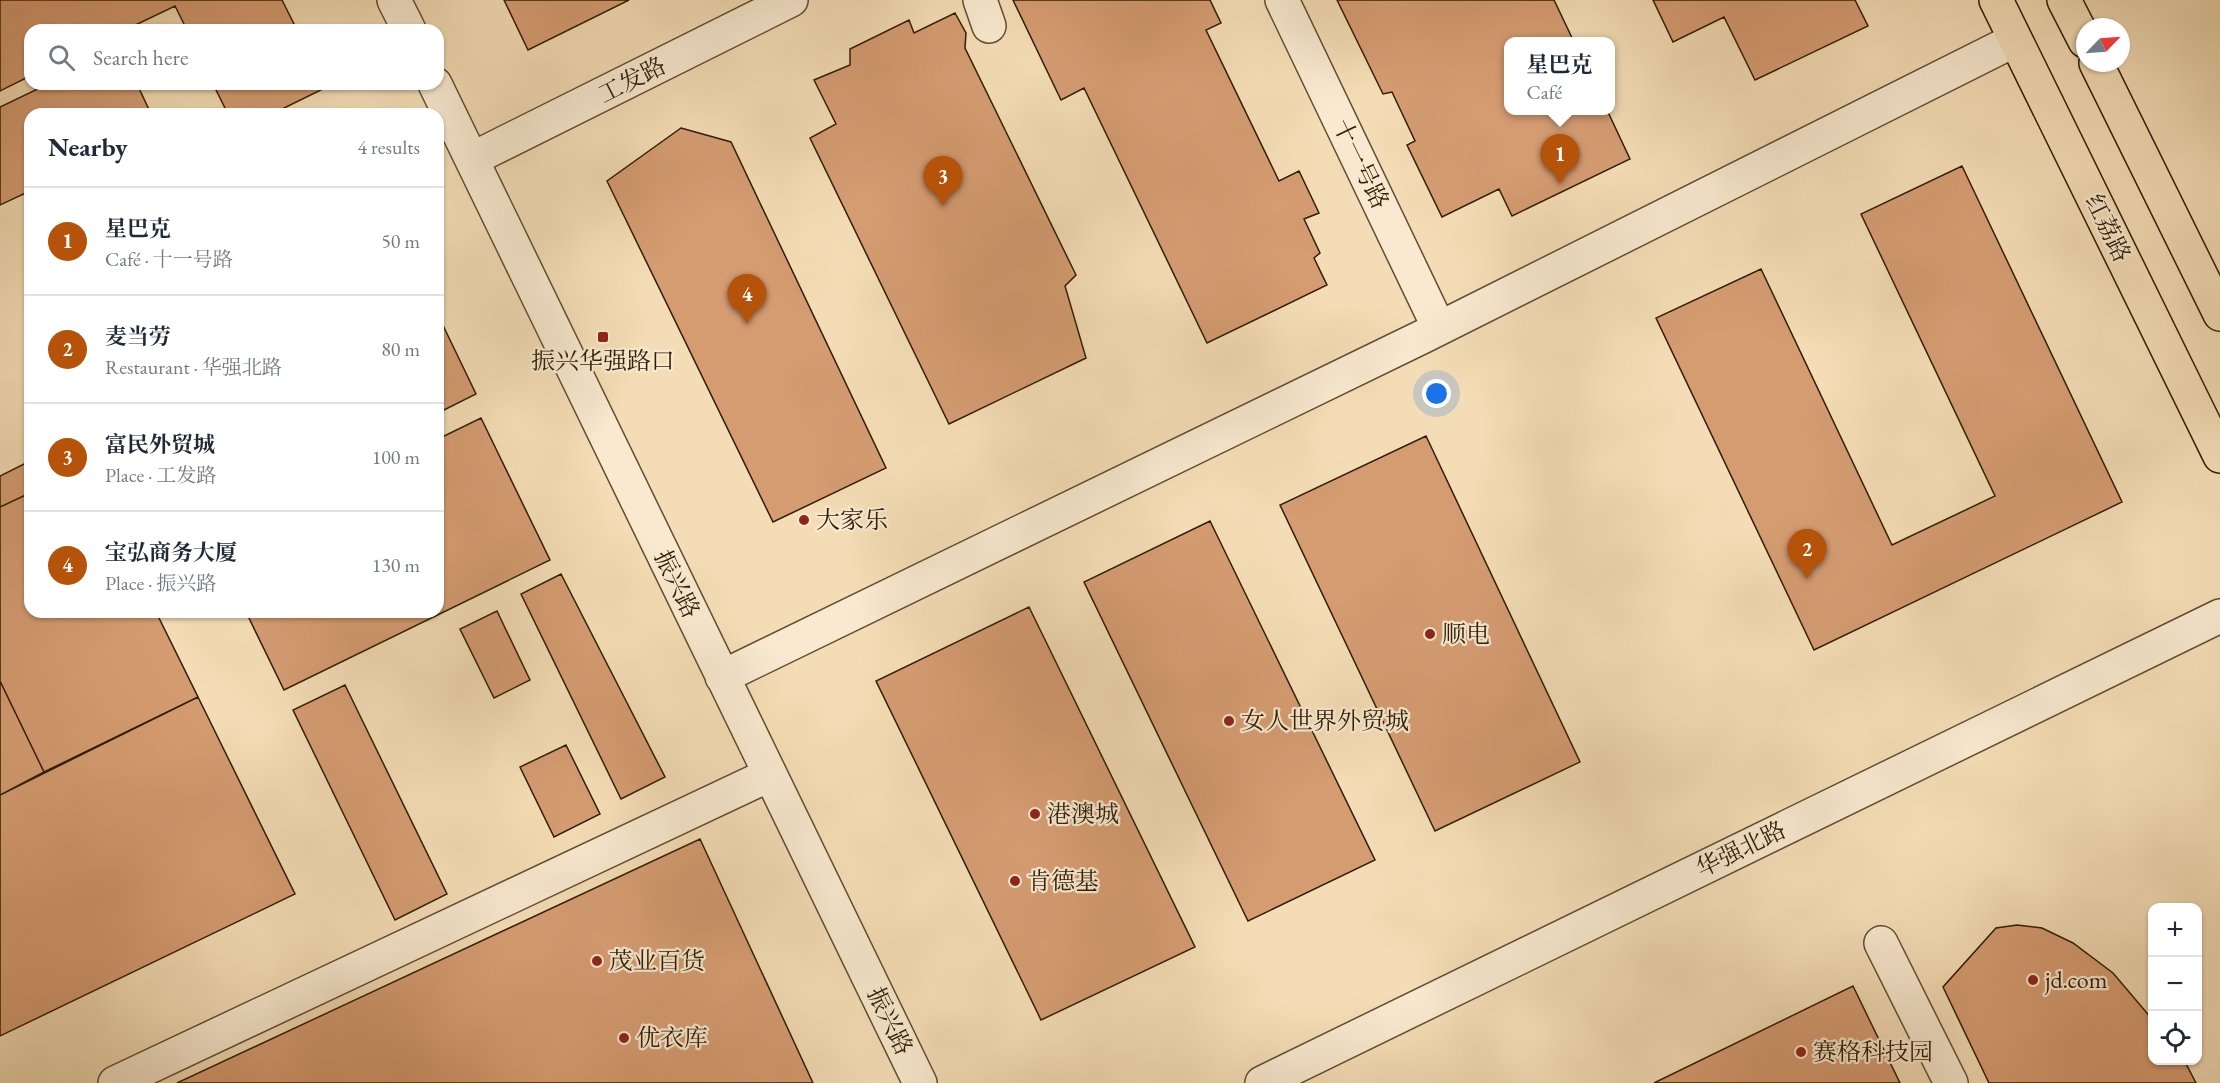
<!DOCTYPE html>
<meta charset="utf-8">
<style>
:root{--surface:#fff;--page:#f6f6f7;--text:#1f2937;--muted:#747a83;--line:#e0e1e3;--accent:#b45309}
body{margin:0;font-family:"EB Garamond","Noto Serif SC",serif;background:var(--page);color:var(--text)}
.controls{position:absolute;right:18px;bottom:18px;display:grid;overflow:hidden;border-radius:12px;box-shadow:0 2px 4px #0004}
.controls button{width:54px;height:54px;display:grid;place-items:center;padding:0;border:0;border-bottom:2px solid var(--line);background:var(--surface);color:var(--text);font:30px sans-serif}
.compass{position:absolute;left:2076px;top:18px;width:54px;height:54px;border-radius:50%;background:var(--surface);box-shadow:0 2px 4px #0004;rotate:65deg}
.you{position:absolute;left:1437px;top:394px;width:21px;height:21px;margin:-15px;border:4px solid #fff;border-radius:50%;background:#1a73e8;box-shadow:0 0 0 9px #1a73e833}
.badge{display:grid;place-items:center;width:39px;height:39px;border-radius:50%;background:var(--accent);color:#fff;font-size:20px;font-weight:700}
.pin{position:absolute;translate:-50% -50px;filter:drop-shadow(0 2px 3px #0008)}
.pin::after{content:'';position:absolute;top:32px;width:21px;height:18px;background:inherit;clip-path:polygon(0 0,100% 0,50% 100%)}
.popup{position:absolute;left:1504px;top:37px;width:111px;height:78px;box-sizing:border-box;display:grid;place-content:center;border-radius:12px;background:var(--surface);filter:drop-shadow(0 2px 4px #0005);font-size:20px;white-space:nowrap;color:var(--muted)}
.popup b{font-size:22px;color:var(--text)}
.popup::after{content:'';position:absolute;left:50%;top:100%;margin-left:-12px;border:12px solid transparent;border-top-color:var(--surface)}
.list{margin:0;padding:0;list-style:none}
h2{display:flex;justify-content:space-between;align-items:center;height:78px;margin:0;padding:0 24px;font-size:26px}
h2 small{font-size:20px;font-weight:400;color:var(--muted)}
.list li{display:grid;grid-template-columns:39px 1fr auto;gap:18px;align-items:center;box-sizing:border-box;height:108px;padding:0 24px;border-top:2px solid var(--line)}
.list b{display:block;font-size:22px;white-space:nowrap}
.list p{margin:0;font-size:20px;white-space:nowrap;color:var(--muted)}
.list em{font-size:20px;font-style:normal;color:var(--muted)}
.icon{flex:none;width:33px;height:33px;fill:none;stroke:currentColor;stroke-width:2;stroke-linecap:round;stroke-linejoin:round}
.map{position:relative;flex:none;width:2220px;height:1083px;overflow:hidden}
.search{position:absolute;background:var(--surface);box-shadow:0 2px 4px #0004;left:24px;top:24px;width:420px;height:66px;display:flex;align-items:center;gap:15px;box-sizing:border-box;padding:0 21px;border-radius:18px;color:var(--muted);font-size:22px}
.panel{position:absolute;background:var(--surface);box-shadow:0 2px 4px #0004;left:24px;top:108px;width:420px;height:510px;border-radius:18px}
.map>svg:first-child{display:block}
.building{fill:#d59c72;stroke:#301d04;stroke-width:1.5}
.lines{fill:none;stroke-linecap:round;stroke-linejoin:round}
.minor-casing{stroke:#614d30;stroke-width:36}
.major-casing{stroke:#301d04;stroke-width:36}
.minor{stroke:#f8e9d0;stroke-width:33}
.major{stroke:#f4ddb6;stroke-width:33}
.poi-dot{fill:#8f2418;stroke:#f8e9d0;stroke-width:2}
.labels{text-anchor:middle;stroke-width:4.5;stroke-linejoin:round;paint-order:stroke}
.street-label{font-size:24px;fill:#301d04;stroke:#f8e9d0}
.poi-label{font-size:24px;fill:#301d04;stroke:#f8e9d0;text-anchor:start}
</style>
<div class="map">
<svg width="2220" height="1083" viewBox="0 0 2220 1083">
<rect width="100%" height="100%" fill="#f4ddb6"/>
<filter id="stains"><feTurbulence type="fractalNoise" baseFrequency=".00333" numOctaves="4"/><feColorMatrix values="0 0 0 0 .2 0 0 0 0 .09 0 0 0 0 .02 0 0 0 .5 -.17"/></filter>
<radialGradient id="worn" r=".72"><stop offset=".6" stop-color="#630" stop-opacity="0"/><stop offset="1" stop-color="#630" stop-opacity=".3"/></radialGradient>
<path class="building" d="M0,0H282L297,30H187L175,6L125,30H30V76L0,91Z
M504,0H629L528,50Z
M1013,0H1210L1221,23L1206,30L1279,181L1299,171L1319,213L1304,219L1320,253L1314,258L1327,285L1207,343L1084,88L1061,100Z
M1337,0H1554L1574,42H1509V110H1607L1630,159L1512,216L1499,189L1442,217L1407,145L1415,141L1392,92L1383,94Z
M1653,0H1855L1868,26L1755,80L1724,17L1673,42Z
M955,13L966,33L965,48L1076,275L1065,286L1086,358L949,424L810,138L836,124L814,80L850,65V49L909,20L914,33Z
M48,84H137L151,114H30V191L0,205V107Z
M213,84H323L325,88L272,114H228Z
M681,128L731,142L886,468L773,522L607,181Z
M1962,166L2122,502L1814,650L1656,318L1761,269L1892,545L1995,496L1861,214Z
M438,315L476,394L438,413Z
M481,418L550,560L284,690L246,612H438V439Z
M1426,436L1580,762L1435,831L1280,505Z
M30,461V493L0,507V476Z
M30,493V612H156L198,697L44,772L0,681V507Z
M1210,521L1375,860L1248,921L1084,582Z
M561,574L665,777L621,799L521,594Z
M1029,607L1195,947L1041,1020L876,681Z
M497,611L530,680L494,698L460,629Z
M0,681L44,772L0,795Z
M345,685L447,894L395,920L293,710Z
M198,697L295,894L0,1036V795Z
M566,745L600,814L554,837L520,767Z
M700,839L813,1083H177Z
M2017,925L2042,928L2073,943L2113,973L2152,1019V1060H2184L2196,1083H1989L1943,987L1996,928Z
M1853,986L1900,1083H1654Z"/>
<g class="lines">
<g class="minor-casing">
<path id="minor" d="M394,0L409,30
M980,0L989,26
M1282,0L1439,328
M435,84L920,1083
M472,159L791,0
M722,677L1424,336L2015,40
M1881,943L1951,1083
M115,1083L769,775
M1262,1083L2220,616"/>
</g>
<g class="major-casing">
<path id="major" d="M1996,0L2220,456
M2064,0L2085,41
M2096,63L2220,314"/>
</g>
<use href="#minor" class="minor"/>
<use href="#major" class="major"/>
</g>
<g class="poi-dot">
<rect x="597" y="331" width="12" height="12" rx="3"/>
<circle cx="804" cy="520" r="6"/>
<circle cx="1430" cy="634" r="6"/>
<circle cx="1229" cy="721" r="6"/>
<circle cx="1035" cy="814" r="6"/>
<circle cx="1015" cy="881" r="6"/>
<circle cx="597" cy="961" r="6"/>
<circle cx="2033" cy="980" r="6"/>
<circle cx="624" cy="1038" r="6"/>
<circle cx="1801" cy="1052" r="6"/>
</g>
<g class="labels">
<g class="street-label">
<text transform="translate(632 80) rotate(-27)" y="8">工发路</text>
<text transform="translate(1361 164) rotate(64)" y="8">十一号路</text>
<text transform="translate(2108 228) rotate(64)" y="8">红荔路</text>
<text transform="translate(677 584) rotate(64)" y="8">振兴路</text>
<text transform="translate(1741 849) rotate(-26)" y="8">华强北路</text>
<text transform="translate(890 1021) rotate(64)" y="8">振兴路</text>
</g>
<g class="poi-label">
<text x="603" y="369" text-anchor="middle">振兴华强路口</text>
<text x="816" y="528">大家乐</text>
<text x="1442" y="642">顺电</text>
<text x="1241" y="729">女人世界外贸城</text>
<text x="1047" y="822">港澳城</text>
<text x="1027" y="889">肯德基</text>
<text x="609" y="969">茂业百货</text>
<text x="2045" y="988">jd.com</text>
<text x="636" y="1046">优衣库</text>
<text x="1813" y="1060">赛格科技园</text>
</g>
</g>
<rect width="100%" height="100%" filter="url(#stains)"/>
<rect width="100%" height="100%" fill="url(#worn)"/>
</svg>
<div class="controls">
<button>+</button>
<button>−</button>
<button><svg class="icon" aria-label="locate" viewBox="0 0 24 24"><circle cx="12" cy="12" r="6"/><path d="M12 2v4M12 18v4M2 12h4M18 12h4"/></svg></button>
</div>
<svg class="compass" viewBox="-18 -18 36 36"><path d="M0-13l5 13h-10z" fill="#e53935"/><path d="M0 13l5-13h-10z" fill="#747a83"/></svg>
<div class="you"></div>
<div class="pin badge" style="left:1560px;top:184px">1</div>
<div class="popup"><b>星巴克</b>Café</div>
<div class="pin badge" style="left:1807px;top:579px">2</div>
<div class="pin badge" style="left:943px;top:206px">3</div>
<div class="pin badge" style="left:747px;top:324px">4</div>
<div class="search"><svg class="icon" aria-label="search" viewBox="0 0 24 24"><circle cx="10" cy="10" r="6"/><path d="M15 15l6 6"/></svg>Search here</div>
<section class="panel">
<h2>Nearby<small>4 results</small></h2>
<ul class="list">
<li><span class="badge">1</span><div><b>星巴克</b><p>Café · 十一号路</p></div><em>50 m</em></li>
<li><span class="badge">2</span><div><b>麦当劳</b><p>Restaurant · 华强北路</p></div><em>80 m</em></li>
<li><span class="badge">3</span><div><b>富民外贸城</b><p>Place · 工发路</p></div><em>100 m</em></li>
<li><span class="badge">4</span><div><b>宝弘商务大厦</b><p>Place · 振兴路</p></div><em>130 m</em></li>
</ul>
</section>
</div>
